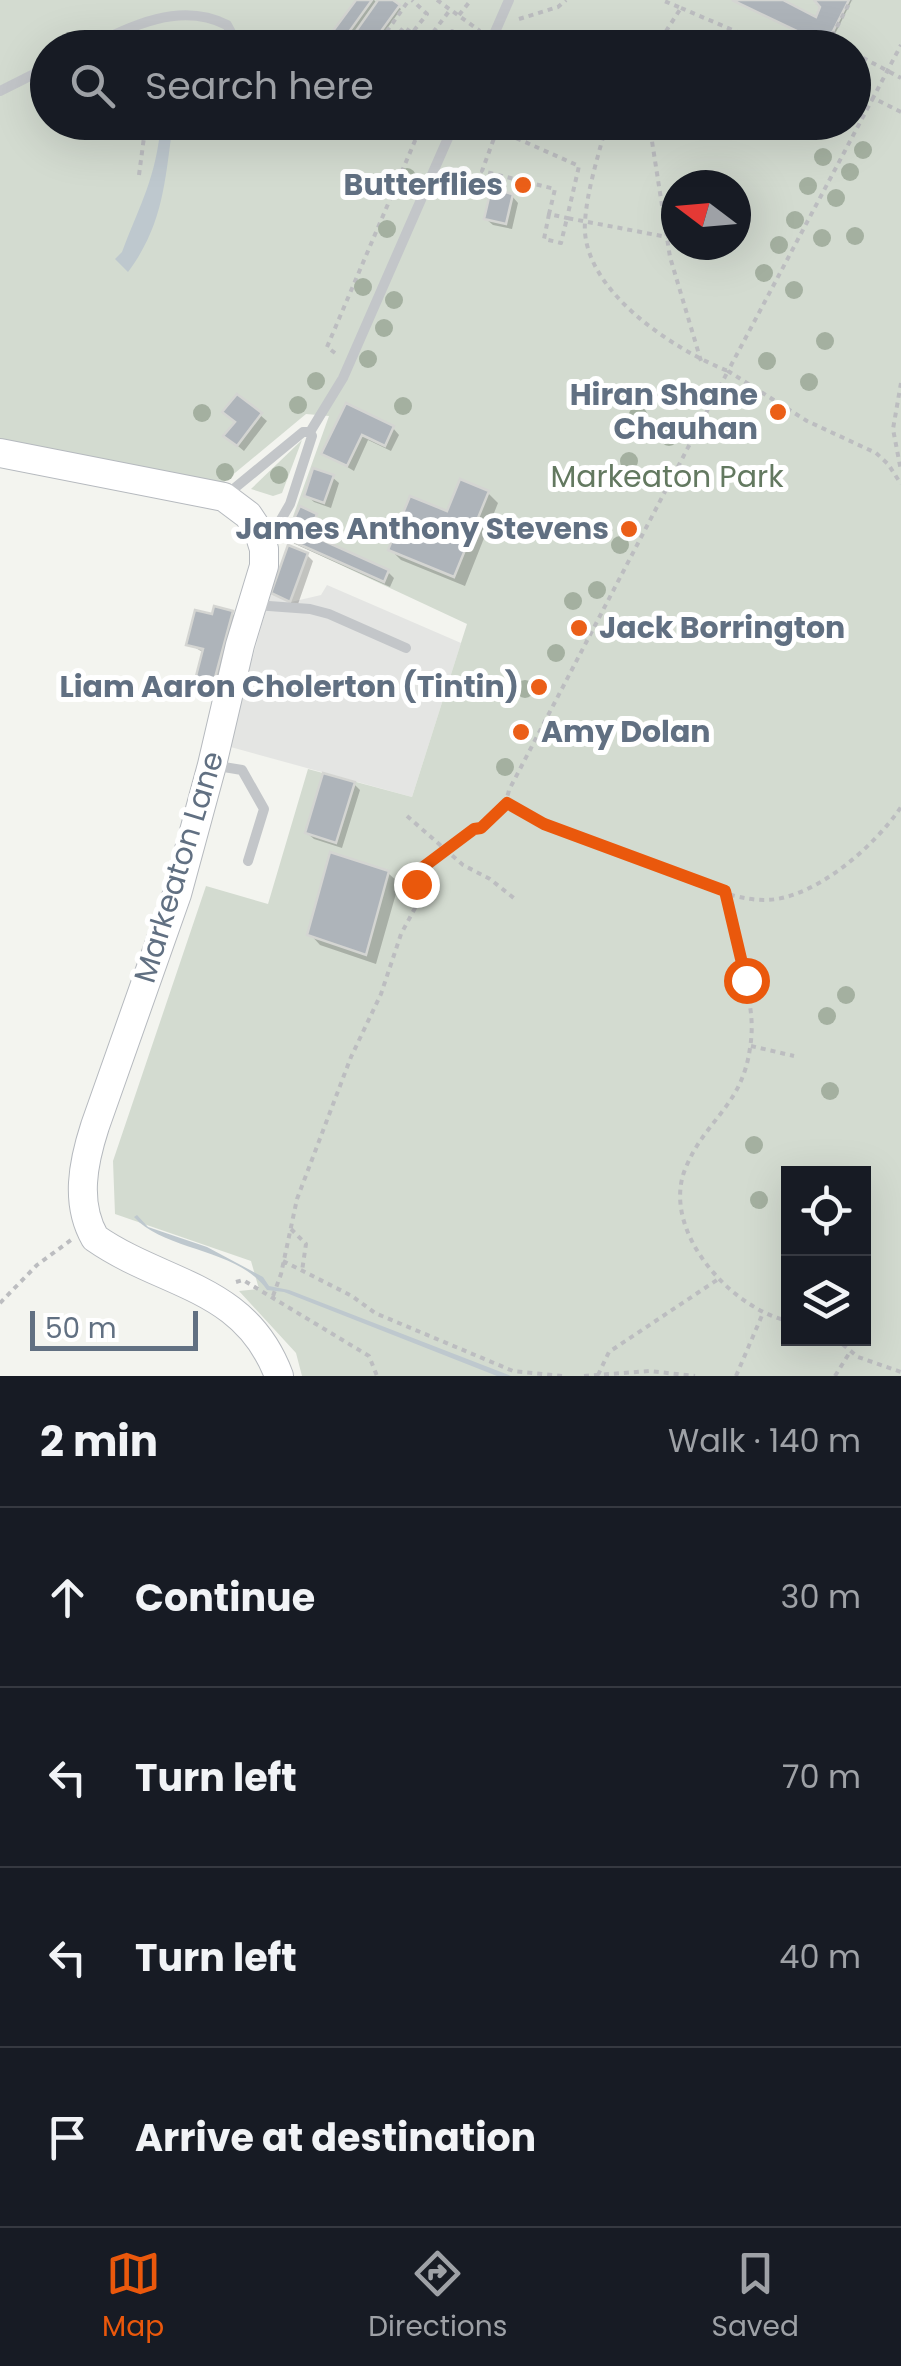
<!DOCTYPE html>
<meta charset="utf-8">
<style>
:root{--surface:#171b24;--page:#242831;--text:#f1f3f6;--muted:#9ea1a6;--line:#363941;--accent:#ea580c}
body{margin:0;font-family:Poppins,sans-serif;background:var(--page);color:var(--text)}
.controls{position:absolute;right:30px;bottom:30px;display:grid;overflow:hidden;border-radius:0px;box-shadow:0 10px 40px #0002}
.controls button{width:90px;height:90px;display:grid;place-items:center;padding:0;border:0;border-bottom:2px solid var(--line);background:var(--surface);color:var(--text);font:50px sans-serif}
.compass{position:absolute;left:661px;top:170px;width:90px;height:90px;border-radius:50%;background:var(--surface);box-shadow:0 10px 40px #0002;rotate:286deg}
.scale{position:absolute;left:30px;bottom:25px;width:168px;box-sizing:border-box;padding-left:10px;border:5px solid #617082;border-top:0;font-size:28px;line-height:35px;white-space:nowrap;color:#617082;-webkit-text-stroke:8px #fff;paint-order:stroke}
.stop{position:absolute;width:30px;height:30px;margin:-22px;border:8px solid #ea580c;border-radius:50%;background:#fff}
.stop.end{background:#ea580c;border-color:#fff;box-shadow:0 2px 10px #0008}
.list{margin:0;padding:0;list-style:none}
h2{display:flex;justify-content:space-between;align-items:center;height:130px;margin:0;padding:0 40px;font-size:42px}
h2 small{font-size:32px;font-weight:400;color:var(--muted)}
.list li{display:grid;grid-template-columns:65px 1fr auto;gap:30px;align-items:center;box-sizing:border-box;height:180px;padding:0 40px;border-top:2px solid var(--line)}
.list b{display:block;font-size:38px;white-space:nowrap}
.list em{font-size:32px;font-style:normal;color:var(--muted)}
.icon{flex:none;width:55px;height:55px;fill:none;stroke:currentColor;stroke-width:2;stroke-linecap:round;stroke-linejoin:round}
.map{position:relative;flex:none;width:901px;height:1376px;overflow:hidden}
.search{position:absolute;background:var(--surface);box-shadow:0 10px 40px #0002;left:30px;right:30px;top:30px;height:110px;display:flex;align-items:center;gap:25px;box-sizing:border-box;padding:0 35px;border-radius:55px;color:var(--muted);font-size:38px}
.sheet{height:850px;background:var(--surface)}
nav{display:flex;justify-content:space-around;align-items:center;box-sizing:border-box;height:140px;border-top:2px solid var(--line);background:var(--surface);font-size:28px;color:var(--muted)}
nav a{display:grid;justify-items:center;gap:5px}
nav .on{color:var(--accent)}
.map>svg:first-child{display:block}
.built{fill:#e4e5e3}
.green{fill:#d3dbd0;fill-rule:evenodd}
.water{fill:#bec8ce}
.shadow{fill:#0003}
.building{fill:#aeb4ba;stroke:#d4d5d2;stroke-width:2.5}
.lines{fill:none;stroke-linecap:round;stroke-linejoin:round}
.secondary-casing{stroke:#b5b9be;stroke-width:30}
.path{stroke:#bcbdc0;stroke-width:4;stroke-dasharray:5 5;stroke-linecap:butt}
.lane{stroke:#c3c6c9;stroke-width:10}
.secondary{stroke:#fff;stroke-width:28}
.tree{fill:#a4b0a0}
.route{stroke:#ea580c;stroke-width:12}
.poi-dot{fill:#eb5f18;stroke:#fff;stroke-width:4}
.labels{text-anchor:middle;stroke-width:10;stroke-linejoin:round;paint-order:stroke}
.poi-label{font-size:30px;font-weight:bold;fill:#617082;stroke:#fff;text-anchor:end}
.park-label{font-size:30px;fill:#637960;stroke:#fff}
.street-label{font-size:30px;fill:#617082;stroke:#fff}
</style>
<div class="map">
<svg width="901" height="1376" viewBox="0 0 901 1376">
<rect width="100%" height="100%" fill="#f3f4ef"/>
<path class="built" d="M327,585L461,643L412,797L227,746L271,593L291,602L321,595Z"/>
<path class="green" d="M0,0H901V1376H302L296,1353L239,1291L259,1289L251,1261L115,1214L113,1161L206,886L268,904L308,769L412,797L467,624L285,539L329,416L306,414L218,487L0,443ZM48,48H854V122H48ZM676,185H736V245H676ZM788,1174H864V1338H788Z
M302,440L282,493L273,496L251,489Z"/>
<path class="water" d="M161,123H173C165,179 164,224 128,272L115,259L122,252C141,202 156,178 161,123Z
M137,1215L148,1227L207,1247L263,1277L269,1286L289,1290L511,1376H497L284,1292L267,1290C238,1248 166,1252 134,1217Z"/>
<path class="shadow" d="M359,0H374L378,4L381,0H389L401,9L373,48H348L350,42L336,31Z
M734,0H774L817,21L823,7L816,0H852L829,46Z
M512,196L518,203L512,229L493,225L486,219Z
M347,406L393,428L399,435L391,451L368,440L354,471L324,453Z
M260,415L267,421L244,451L233,442Z
M332,477L339,483L331,508L314,502L307,496Z
M488,493L498,503L465,586L401,560L391,550Z
M316,516L322,523L315,539L388,572L394,578L390,587L295,544L288,537Z
M307,555L313,561L297,607L273,592Z
M232,613L239,620L220,690L204,686L198,679L204,653L189,644L214,617Z
M354,784L360,790L342,848L314,839L307,833Z
M388,873L399,883L376,964L320,945L310,934Z"/>
<path class="building" d="M356,0H372L344,39L333,31Z
M378,0H393L400,5L369,48H344Z
M732,0H783L816,17L820,7L814,0H849L826,45Z
M491,189L513,194L506,224L484,219Z
M237,394L262,413L237,446L223,436L235,422L222,412Z
M346,403L394,426L385,446L362,435L347,466L321,454Z
M313,468L334,475L324,503L304,496Z
M460,479L489,491L454,577L388,550L410,496L447,511Z
M300,506L317,514L309,534L389,570L384,582L285,538Z
M288,545L308,553L290,602L271,593Z
M214,606L233,611L213,685L195,680L203,649L186,645L195,610L212,614Z
M323,773L355,782L336,843L305,833Z
M330,852L389,871L366,955L307,935Z"/>
<g class="lines">
<g class="secondary-casing">
<path id="secondary" d="M0,453L224,497L248,515L258,530L264,549V566L240,645L212,765L177,894L95,1126C83,1163 75,1203 95,1238C164,1286 245,1285 279,1376"/>
</g>
<path class="path" d="M437,0L480,31
M681,8L775,48
M459,15L471,0
M519,19L558,7L566,0
M375,48L409,0
M387,48L404,27L412,33L427,14L412,0
M421,48L450,10
M437,48L452,31L457,34L450,48
M655,48L681,8L662,0
M843,48L830,40L851,0
M854,53L901,78
M854,87L873,98L901,45
M901,112L873,98L728,371L807,421L876,453L888,464L901,484
M649,122L670,257L701,361
M498,130L579,166L567,218L549,214L555,189L482,171L500,122
M139,175L146,122
M549,214L544,239L561,243L567,218L667,237
M335,353L327,347L423,122
M901,383L893,429L901,471
M508,804C540,827 578,834 614,848C654,864 723,901 766,900C815,899 875,846 901,807
M407,816L463,865L490,879L515,899
M725,891C729,911 733,931 737,951C745,985 756,1012 750,1048C742,1106 706,1119 686,1167C659,1229 730,1308 788,1321
M751,1046L794,1056
M291,1229L306,1244L302,1271
M283,1261L352,1296L375,1313L513,1371L562,1376
M236,1282L243,1280L369,1356L377,1376
M273,1296L281,1274L297,1199L351,1057L381,994L401,934L415,908L419,871L474,829C490,825 506,806 509,790L728,371C674,350 580,289 585,222C587,189 599,154 607,122
M0,1303L37,1265L71,1240
M835,1338L858,1357L901,1372
M598,1375L609,1352L717,1280
M584,1376L649,1371L695,1376
M736,1376L763,1313
M835,1376L850,1352"/>
<path class="lane" d="M87,48C131,26 180,1 227,25L234,38L232,48
M488,48L509,0
M0,91L48,67
M225,122H233
M310,432L343,378L455,122
M225,496L303,432H310L312,436L290,504L268,542
M255,605L310,609L329,614L406,648
M212,765L242,770L264,809L248,861"/>
<use href="#secondary" class="secondary"/>
</g>
<g class="tree">
<circle cx="863" cy="150" r="9"/>
<circle cx="823" cy="157" r="9"/>
<circle cx="850" cy="172" r="9"/>
<circle cx="407" cy="177" r="9"/>
<circle cx="808" cy="186" r="9"/>
<circle cx="836" cy="198" r="9"/>
<circle cx="795" cy="220" r="9"/>
<circle cx="387" cy="229" r="9"/>
<circle cx="855" cy="236" r="9"/>
<circle cx="822" cy="238" r="9"/>
<circle cx="779" cy="245" r="9"/>
<circle cx="764" cy="273" r="9"/>
<circle cx="363" cy="287" r="9"/>
<circle cx="794" cy="290" r="9"/>
<circle cx="394" cy="300" r="9"/>
<circle cx="384" cy="328" r="9"/>
<circle cx="825" cy="341" r="9"/>
<circle cx="368" cy="359" r="9"/>
<circle cx="767" cy="361" r="9"/>
<circle cx="316" cy="381" r="9"/>
<circle cx="809" cy="382" r="9"/>
<circle cx="298" cy="405" r="9"/>
<circle cx="403" cy="406" r="9"/>
<circle cx="202" cy="413" r="9"/>
<circle cx="638" cy="415" r="9"/>
<circle cx="669" cy="437" r="9"/>
<circle cx="629" cy="461" r="9"/>
<circle cx="225" cy="472" r="9"/>
<circle cx="279" cy="475" r="9"/>
<circle cx="585" cy="529" r="9"/>
<circle cx="620" cy="545" r="9"/>
<circle cx="597" cy="590" r="9"/>
<circle cx="573" cy="601" r="9"/>
<circle cx="556" cy="653" r="9"/>
<circle cx="525" cy="689" r="9"/>
<circle cx="505" cy="767" r="9"/>
<circle cx="846" cy="995" r="9"/>
<circle cx="827" cy="1016" r="9"/>
<circle cx="830" cy="1091" r="9"/>
<circle cx="754" cy="1145" r="9"/>
<circle cx="759" cy="1200" r="9"/>
</g>
<g class="lines">
<path class="route" d="M416,884L418,871L474,829L481,828L507,803L544,824L725,891L746,980"/>
</g>
<g class="poi-dot">
<circle cx="523" cy="185" r="10"/>
<circle cx="778" cy="412" r="10"/>
<circle cx="629" cy="529" r="10"/>
<circle cx="579" cy="628" r="10"/>
<circle cx="539" cy="687" r="10"/>
<circle cx="521" cy="732" r="10"/>
</g>
<g class="labels">
<g class="poi-label">
<text x="503" y="195">Butterflies</text>
<text x="758" y="405">Hiran Shane<tspan x="758" dy="34">Chauhan</tspan></text>
<text x="609" y="539">James Anthony Stevens</text>
<text x="599" y="638" text-anchor="start">Jack Borrington</text>
<text x="519" y="697">Liam Aaron Cholerton (Tintin)</text>
<text x="541" y="742" text-anchor="start">Amy Dolan</text>
</g>
<g class="park-label">
<text x="667" y="487">Markeaton Park</text>
</g>
<g class="street-label">
<text transform="translate(179 867) rotate(-73)" y="10">Markeaton Lane</text>
</g>
</g>
</svg>
<div class="controls">
<button><svg class="icon" aria-label="locate" viewBox="0 0 24 24"><circle cx="12" cy="12" r="6"/><path d="M12 2v4M12 18v4M2 12h4M18 12h4"/></svg></button>
<button><svg class="icon" aria-label="layers" viewBox="0 0 24 24"><path d="M12 4l9 5-9 5-9-5zM3 14l9 5 9-5"/></svg></button>
</div>
<svg class="compass" viewBox="-18 -18 36 36"><path d="M0-13l5 13h-10z" fill="#e53935"/><path d="M0 13l5-13h-10z" fill="#9ea1a6"/></svg>
<div class="scale">50 m</div>
<div class="stop" style="left:746px;top:980px"></div>
<div class="stop end" style="left:416px;top:884px"></div>
<div class="search"><svg class="icon" aria-label="search" viewBox="0 0 24 24"><circle cx="10" cy="10" r="6"/><path d="M15 15l6 6"/></svg>Search here</div>
</div>
<section class="sheet">
<h2>2 min<small>Walk · 140 m</small></h2>
<ul class="list">
<li><svg class="icon" aria-label="ahead" viewBox="0 0 24 24"><path d="M12 20V5M6 11l6-6 6 6"/></svg><div><b>Continue</b></div><em>30 m</em></li>
<li><svg class="icon" aria-label="left" viewBox="0 0 24 24"><path d="M17 20v-9H6M10 6l-5 5 5 5"/></svg><div><b>Turn left</b></div><em>70 m</em></li>
<li><svg class="icon" aria-label="left" viewBox="0 0 24 24"><path d="M17 20v-9H6M10 6l-5 5 5 5"/></svg><div><b>Turn left</b></div><em>40 m</em></li>
<li><svg class="icon" aria-label="arrive" viewBox="0 0 24 24"><path d="M6 21V4h12l-3 4 3 4H6"/></svg><div><b>Arrive at destination</b></div></li>
</ul>
</section>
<nav>
<a class="on"><svg class="icon" aria-label="map" viewBox="0 0 24 24"><path d="M3 6l6-2 6 2 6-2v14l-6 2-6-2-6 2zM9 4v14M15 6v14"/></svg>Map</a>
<a><svg class="icon" aria-label="directions" viewBox="0 0 24 24"><path d="M12 3l9 9-9 9-9-9zM9 14v-3h6M13 9l2 2-2 2"/></svg>Directions</a>
<a><svg class="icon" aria-label="saved" viewBox="0 0 24 24"><path d="M7 4h10v16l-5-4-5 4z"/></svg>Saved</a>
</nav>
